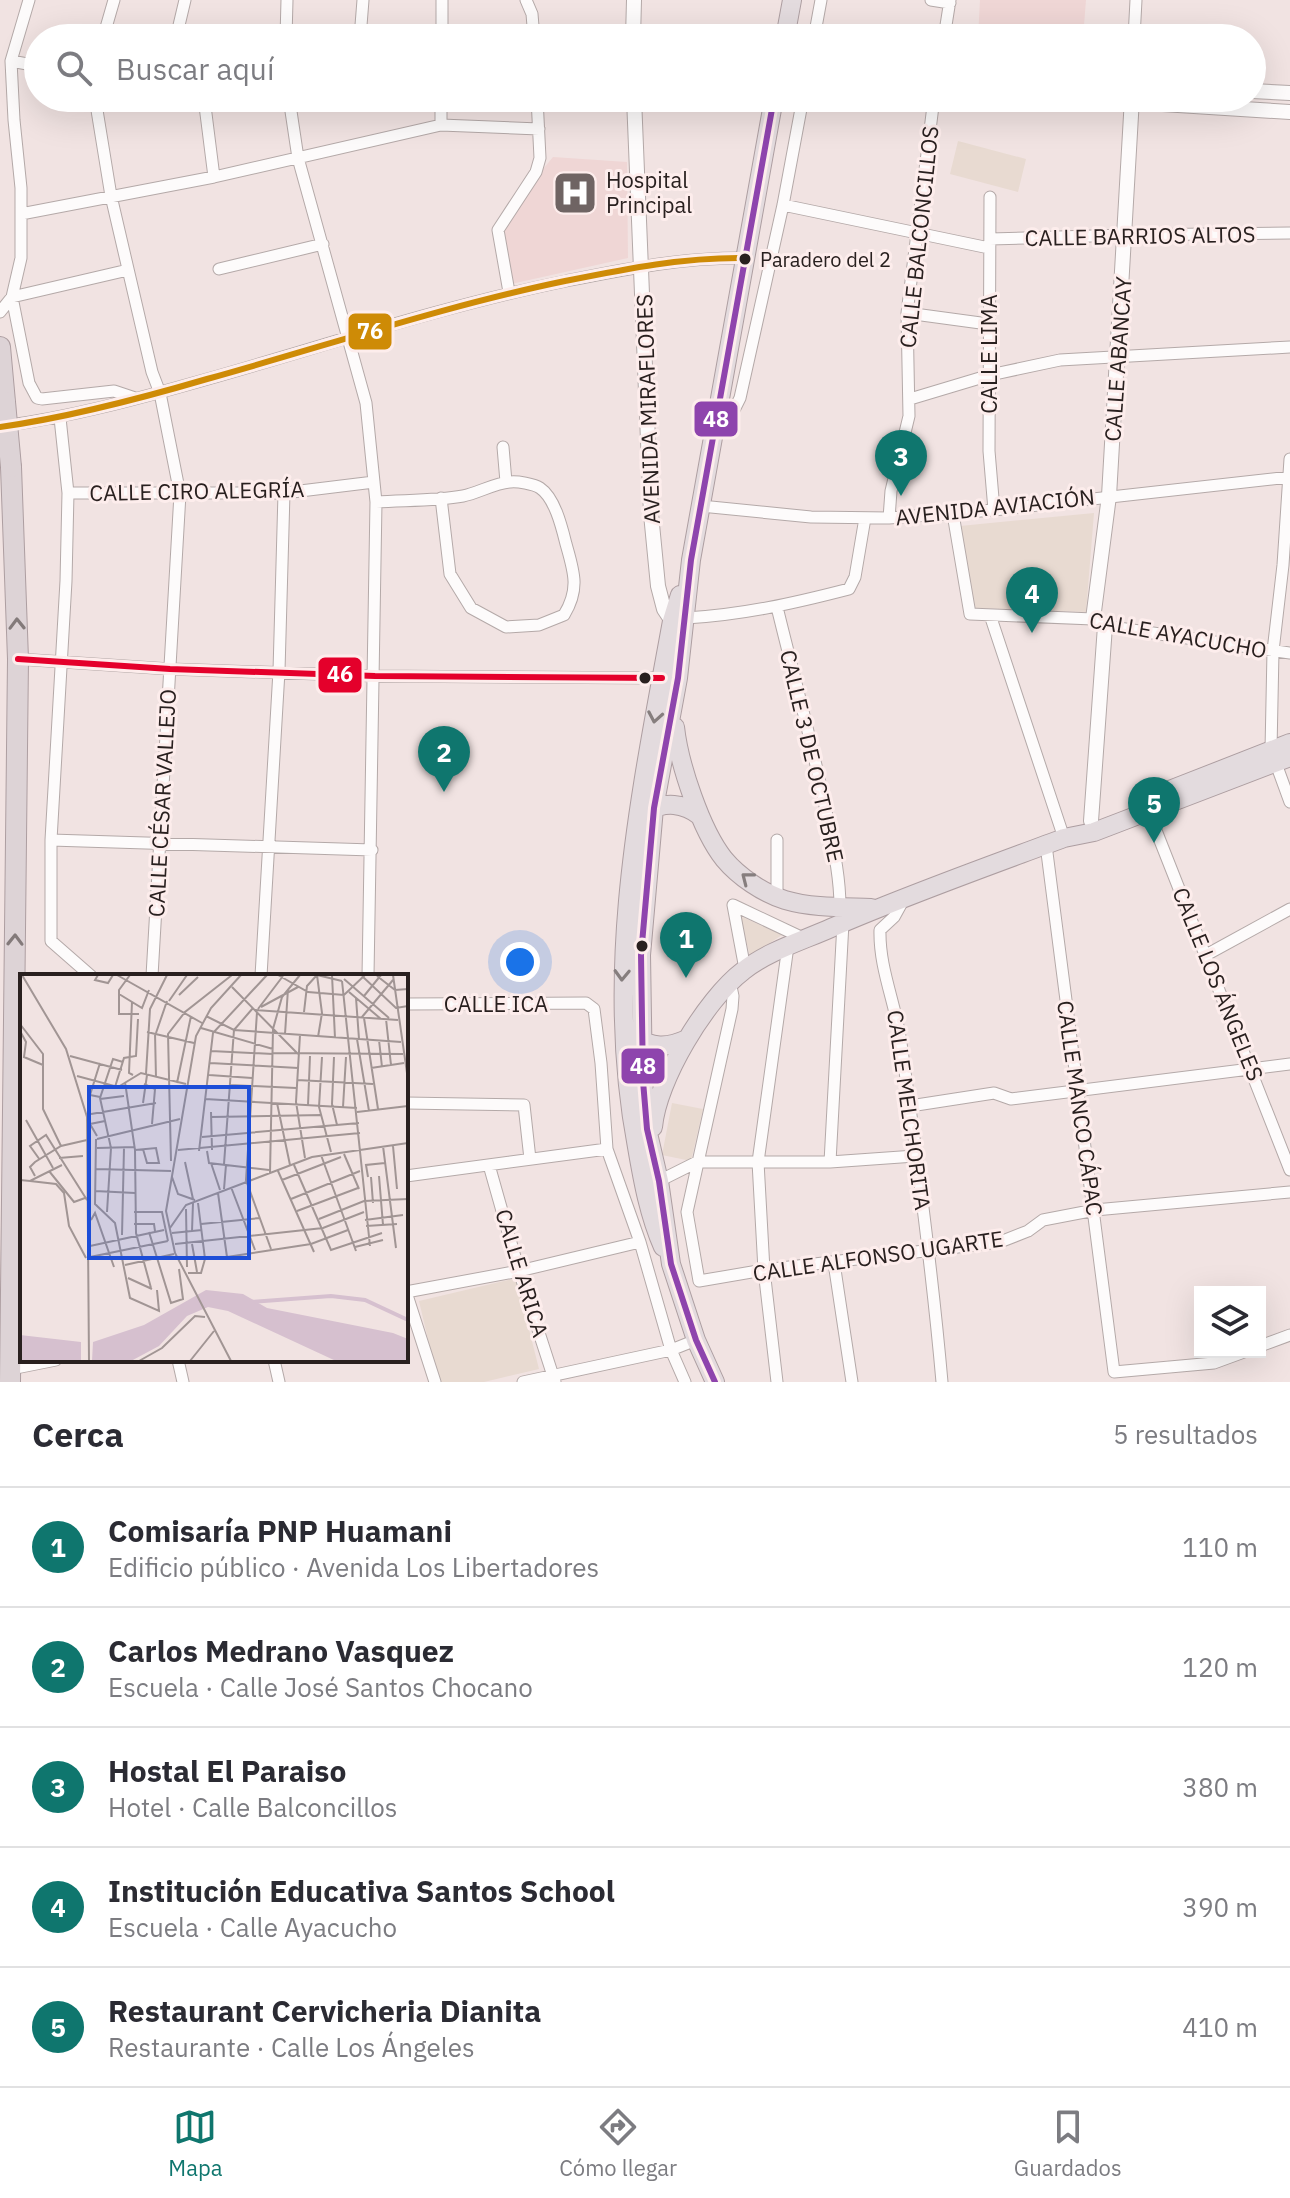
<!DOCTYPE html>
<html lang="es">
<meta charset="utf-8">
<style>
:root{--surface:#fff;--page:#f7f7f7;--text:#2b2b33;--muted:#7c7c81;--line:#e1e1e2;--accent:#0f766e}
body{margin:0;font-family:"IBM Plex Sans",sans-serif;background:var(--page);color:var(--text)}
.controls{position:absolute;right:24px;bottom:24px;display:grid;overflow:hidden;border-radius:0px;box-shadow:0 8px 32px #0002}
.controls button{width:72px;height:72px;display:grid;place-items:center;padding:0;border:0;border-bottom:2px solid var(--line);background:var(--surface);color:var(--text);font:40px sans-serif}
.you{position:absolute;left:520px;top:962px;width:28px;height:28px;margin:-20px;border:6px solid #fff;border-radius:50%;background:#1a73e8;box-shadow:0 0 0 12px #1a73e833}
.badge{display:grid;place-items:center;width:52px;height:52px;border-radius:50%;background:var(--accent);color:#fff;font-size:26px;font-weight:700}
.pin{position:absolute;translate:-50% -66px;filter:drop-shadow(0 2px 4px #0008)}
.pin::after{content:'';position:absolute;top:42px;width:28px;height:24px;background:inherit;clip-path:polygon(0 0,100% 0,50% 100%)}
.list{margin:0;padding:0;list-style:none}
h2{display:flex;justify-content:space-between;align-items:center;height:104px;margin:0;padding:0 32px;font-size:34px}
h2 small{font-size:26px;font-weight:400;color:var(--muted)}
.list li{display:grid;grid-template-columns:52px 1fr auto;gap:24px;align-items:center;box-sizing:border-box;height:120px;padding:0 32px;border-top:2px solid var(--line)}
.list b{display:block;font-size:30px;white-space:nowrap}
.list p{margin:0;font-size:26px;white-space:nowrap;color:var(--muted)}
.list em{font-size:26px;font-style:normal;color:var(--muted)}
.icon{flex:none;width:44px;height:44px;fill:none;stroke:currentColor;stroke-width:2;stroke-linecap:round;stroke-linejoin:round}
.map{position:relative;flex:none;width:1290px;height:1382px;overflow:hidden}
.search{position:absolute;background:var(--surface);box-shadow:0 8px 32px #0002;left:24px;right:24px;top:24px;height:88px;display:flex;align-items:center;gap:20px;box-sizing:border-box;padding:0 28px;border-radius:44px;color:var(--muted);font-size:30px}
.sheet{height:704px;background:var(--surface)}
nav{display:flex;justify-content:space-around;align-items:center;box-sizing:border-box;height:112px;border-top:2px solid var(--line);background:var(--surface);font-size:22px;color:var(--muted)}
nav a{display:grid;justify-items:center;gap:4px}
nav .on{color:var(--accent)}
.map>svg:first-child{display:block}
.built{fill:#efd6d5}
.green{fill:#e8dad1}
.lines{fill:none;stroke-linecap:round;stroke-linejoin:round}
.minor-casing{stroke:#b4a9a8;stroke-width:13}
.tertiary-casing{stroke:#b4a9a8;stroke-width:16}
.trunk-casing{stroke:#ad9ea1;stroke-width:20}
.motorway-casing{stroke:#ad9ea1;stroke-width:22}
.minor{stroke:#fdfbfb;stroke-width:11}
.tertiary{stroke:#fdfbfb;stroke-width:14}
.trunk{stroke:#e3dbde;stroke-width:18}
.motorway{stroke:#ddd3d6;stroke-width:20}
.motorway-bridge-casing{stroke:#ad9ea1;stroke-width:22;stroke-linecap:butt}
.motorway-bridge{stroke:#ddd3d6;stroke-width:20}
.bus-1-casing{stroke:#fdedec;stroke-width:12}
.bus-2-casing{stroke:#fdedec;stroke-width:12}
.bus-3-casing{stroke:#fdedec;stroke-width:12}
.bus-1{stroke:#8e44ad;stroke-width:6}
.bus-2{stroke:#ce8b06;stroke-width:6}
.bus-3{stroke:#e4002b;stroke-width:6}
.oneway{stroke:#837a7a}
.oneway2{stroke:#867e7e}
.bus-dot{fill:#29201f;stroke:#fdedec;stroke-width:3}
.labels{text-anchor:middle;stroke-width:6;stroke-linejoin:round;paint-order:stroke}
.bus-label{font-size:20px;fill:#29201f;stroke:#fdedec;text-anchor:start}
.poi-label{font-size:22px;fill:#29201f;stroke:#fdedec;text-anchor:start}
.street-label{font-size:22px;fill:#29201f;stroke:#fdedec}
.inset-river{fill:none;stroke:#d6c0cf;stroke-width:4}
.inset-road{fill:none;stroke:#a19594;stroke-width:2}
.view{fill:#1d4ed8;fill-opacity:0.15;stroke:#1d4ed8;stroke-width:4}
.inset-edge{fill:none;stroke:#29201f;stroke-width:4}
.line-badge{stroke:#fdedec;stroke-width:3}
.badge-label{font-size:22px;text-anchor:middle;font-weight:bold;fill:#fff}
</style>
<div class="map">
<svg width="1290" height="1382" viewBox="0 0 1290 1382">
<rect width="100%" height="100%" fill="#f1e3e2"/>
<path class="built" d="M980,0H1086L1083,38H978Z
M553,157L627,162L628,258L511,284L498,224Z"/>
<path class="green" d="M958,141L1026,159L1018,192L950,174Z
M1094,513L1086,612L974,608L960,526Z
M740,916L782,935L750,956Z
M672,1103L703,1109L691,1161L662,1155Z
M516,1278L539,1369L484,1382H438L419,1301Z"/>
<g class="lines">
<g class="minor-casing">
<path id="minor" d="M29,0L11,61L38,66
M526,0L532,14L534,38
M931,0L950,3
M103,38L114,0
M176,38L185,0
M286,38L287,0
M360,38L363,0
M442,38V0
M814,38L821,0
M944,38L950,0
M1134,38L1136,0
M95,98L111,196L152,372L160,393L180,494L152,976
M204,98L214,177
M289,98L298,158L366,403L376,502L368,976
M1069,98L1131,102
M441,125V98
M990,197L989,451L994,510
M783,205L989,248
M21,214L214,177L441,125L539,129
M990,239L1125,235L1290,233
M219,269L323,244
M128,270L12,297L29,383L37,398L42,399L114,391L135,398
M509,292L498,230L536,172L540,158L537,98
M0,312L12,297L21,258V188L14,120L11,61
M907,313L988,324
M910,399L990,375L1060,360L1290,347
M60,418L68,493L66,581L51,840V941L91,976
M3,426C71,417 137,399 204,380C324,346 443,306 566,281C626,269 684,257 745,258
M714,433L728,422L740,398L783,205L803,98
M503,447L506,482
M1290,459L1283,565L1273,651L1271,750L1290,802
M68,493H284L374,482
M376,502C404,500 435,501 463,496C478,493 495,483 510,482C517,481 534,484 540,488C555,498 562,528 566,544C574,572 580,589 564,615L539,625L506,627L471,608L450,574L441,498
M701,506L811,517L889,518L994,510L1290,477
M953,514L970,614L1093,619
M889,518L891,491L909,416L907,313L934,98
M777,607C794,677 813,745 827,816C833,846 840,876 840,907
M990,615L1064,838
M686,618C742,615 795,603 849,589L855,577L865,518
M1105,626L1290,653
M18,659L170,669L375,676L662,678
M1144,800L1290,1170
M51,840L372,850
M777,840V896
M1046,845L1114,1372L1214,1363L1244,1352
M905,897L894,917L880,930C879,969 896,1004 901,1043C917,1156 932,1268 942,1382
M1206,955L1290,909
M745,969L733,905L805,939
M261,976L279,671L284,493
M730,982L733,996L732,1009L687,1212L699,1281L764,1270L1000,1242L1028,1231L1043,1220L1095,1210L1290,1192
M406,1004L586,1003L594,1009L601,1063L607,1149L640,1242L671,1350L685,1382
M406,1103L524,1105L530,1159
M910,1106L994,1093L1011,1099L1290,1064
M830,1162L843,923
M489,1165L519,1271L555,1382
M406,1176L607,1149
M659,1181L697,1162H830L915,1156
M834,1263L852,1382
M406,1292L519,1271L640,1242
M406,1292L435,1382
M1260,1346L1290,1335
M178,1360L183,1382
M274,1360L279,1382
M11,1369L56,1360
M523,1382L671,1350L696,1340
M777,1382L764,1270L758,1162L788,946"/>
</g>
<g class="tertiary-casing">
<path id="tertiary" d="M633,38L634,0
M1252,91L1290,93
M634,98L651,514L658,586L664,609L672,621
M1131,102L1290,112
M1091,821L1105,626L1093,619L1109,496L1132,98"/>
</g>
<g class="trunk-casing">
<path id="trunk" d="M785,38L792,0
M675,727C679,764 701,830 724,859C739,877 763,893 785,900C812,908 843,907 871,908
M1162,793L1290,743
M648,812C664,801 684,803 700,816
M634,1036C652,1048 667,1048 687,1039
M653,1127C657,1080 706,999 743,971C768,951 802,941 831,928C907,895 986,867 1064,838L1094,832L1290,757
M663,1247C649,1215 643,1182 637,1147C603,968 640,797 672,621L680,595
M715,1382L696,1340L671,1264L659,1181L647,1129L643,1081L641,955L654,808L678,678L691,560L774,98"/>
</g>
<g class="motorway-casing">
<path id="motorway" d="M0,347L5,402
M10,1382L18,659L11,467"/>
</g>
<use href="#minor" class="minor"/>
<use href="#tertiary" class="tertiary"/>
<use href="#trunk" class="trunk"/>
<use href="#motorway" class="motorway"/>
<g class="motorway-bridge-casing">
<path id="motorway-bridge" d="M5,402L11,467"/>
</g>
<use href="#motorway-bridge" class="motorway-bridge"/>
<g class="bus-1-casing">
<path id="bus-1" d="M715,1382L696,1340L671,1264L659,1181L647,1129L643,1081L641,955L654,808L678,678L691,560L774,98"/>
</g>
<g class="bus-2-casing">
<path id="bus-2" d="M0,427C71,417 139,399 207,379C326,346 444,306 565,281C625,269 684,257 745,258"/>
</g>
<g class="bus-3-casing">
<path id="bus-3" d="M18,659L170,669L375,676L662,678"/>
</g>
<use href="#bus-1" class="bus-1"/>
<use href="#bus-2" class="bus-2"/>
<use href="#bus-3" class="bus-3"/>
</g>
<defs><path id="oneway-chevron" d="M-2-3.5L2.5 0L-2 3.5" fill="none" stroke-width="1.6" stroke-linecap="round" stroke-linejoin="round" transform="scale(2)"/></defs>
<g class="oneway">
<use href="#oneway-chevron" transform="translate(17 624) rotate(-91)"/>
<use href="#oneway-chevron" transform="translate(15 940) rotate(-89)"/>
</g>
<g class="oneway2">
<use href="#oneway-chevron" transform="translate(655 717) rotate(100)"/>
<use href="#oneway-chevron" transform="translate(747 878) rotate(-142)"/>
<use href="#oneway-chevron" transform="translate(622 975) rotate(92)"/>
</g>
<defs>
<g id="hospital-square" transform="scale(2.3)"><rect x="-9" y="-9" width="18" height="18" rx="4" fill="#6f6463" stroke="#fdedec"/><path d="M-5-5h3v3.5h4V-5h3V5h-3V1.5h-4V5h-3Z" fill="#fff"/></g>
</defs>
<g fill-rule="evenodd">
<use href="#hospital-square" x="575" y="193"/>
</g>
<g class="bus-dot">
<circle cx="745" cy="259" r="7"/>
<circle cx="645" cy="678" r="7"/>
<circle cx="642" cy="946" r="7"/>
</g>
<g class="labels">
<g class="bus-label">
<text x="760" y="267">Paradero del 2</text>
</g>
<g class="poi-label">
<text x="606" y="188">Hospital<tspan x="606" dy="25">Principal</tspan></text>
</g>
<g class="street-label">
<text transform="translate(1140 236) rotate(-1)" y="8">CALLE BARRIOS ALTOS</text>
<text transform="translate(919 237) rotate(-84)" y="8">CALLE BALCONCILLOS</text>
<text transform="translate(989 354) rotate(-90)" y="8">CALLE LIMA</text>
<text transform="translate(1118 359) rotate(-86)" y="8">CALLE ABANCAY</text>
<text transform="translate(648 409) rotate(-92)" y="8">AVENIDA MIRAFLORES</text>
<text transform="translate(197 491) rotate(-1)" y="8">CALLE CIRO ALEGRÍA</text>
<text transform="translate(995 507) rotate(-6)" y="8">AVENIDA AVIACIÓN</text>
<text transform="translate(1178 635) rotate(10)" y="8">CALLE AYACUCHO</text>
<text transform="translate(812 756) rotate(77)" y="8">CALLE 3 DE OCTUBRE</text>
<text transform="translate(162 803) rotate(-87)" y="8">CALLE CÉSAR VALLEJO</text>
<text transform="translate(1218 984) rotate(68)" y="8">CALLE LOS ÁNGELES</text>
<text x="496" y="1012">CALLE ICA</text>
<text transform="translate(1080 1108) rotate(82)" y="8">CALLE MANCO CÁPAC</text>
<text transform="translate(909 1110) rotate(82)" y="8">CALLE MELCHORITA</text>
<text transform="translate(878 1256) rotate(-8)" y="8">CALLE ALFONSO UGARTE</text>
<text transform="translate(522 1273) rotate(73)" y="8">CALLE ARICA</text>
</g>
</g>
<g transform="translate(20 974)">
<rect width="388" height="388" fill="#f1e3e2"/>
<path d="M186,316L223,320L247,334L373,359L388,365V387H316L208,337L188,333L167,342L139,372L111,387H72L73,368L124,351ZM0,361L61,368V387H0Z" fill="#d6c0cf"/>
<path class="inset-river" d="M230,328L311,322L345,326L388,346"/>
<path class="inset-road" d="M2,1L46,75L67,143L69,387M78,1L75,6L88,9L93,1M97,1L182,49M110,1L99,16V40H119M258,1L288,18L324,21L345,1M297,1L302,39L298,63M297,1L322,7M312,1L315,64M373,1L388,106M342,2L376,34L388,32M357,2L375,16L388,15M324,5L369,44M322,7L350,272M212,13L278,80M329,18L361,45M99,20L122,34L129,16M159,21L178,3M344,22L361,1M336,24L339,65M149,27L167,1M112,28L109,99L113,101M241,33L278,13M238,35L263,2M235,36L378,46M237,38L226,206L251,275M284,38L287,12L297,1M186,42L214,56L381,68M342,43L373,6M344,44L358,135M366,45L371,91M0,50L23,80V135L41,172M181,54L253,75M0,57L6,68L4,83L23,91M127,58L174,69M135,59L136,104M136,59L147,27M265,60L268,15M280,61L276,128L285,184M337,65L349,137M359,66L362,93M191,77L253,80M253,79L383,80M50,82L102,96M302,83L299,133L311,178M314,83L312,130L317,151M80,89L70,121L80,123M190,89L278,94M351,94L384,89M126,100L130,35L147,1M189,101L232,104M57,102L98,113L121,99L166,110M277,106L353,110M105,108L115,176L116,259L131,314M157,109L171,42M124,110L135,115L132,150M210,111L276,114M95,113L104,84L116,82L118,45M80,125L104,122M185,125L337,134M123,129L127,101M257,129L270,191M288,131L290,82M323,133L326,83M191,138L192,176M337,138L388,132M71,140L136,129M191,143L302,141M6,146L33,194M77,162L70,150L85,147M182,163L339,149M76,165L75,230L95,249L110,324L139,337L137,316M77,165L160,145M363,172L376,274M373,172L377,215M77,174L115,173M115,176L136,174L139,189H127L123,175M158,176L340,159M179,177L193,59L247,1M187,177L189,189L249,196M324,180L339,215M301,181L336,277M39,184L63,182M20,186L10,172L26,161L67,226M151,187L148,60L165,38L212,1M165,188L173,225M191,189L200,216M204,190L214,56L233,34M274,191L311,276L362,259M76,195L151,197M29,197L54,228L65,224M258,197L294,278M250,199L253,55L262,23L280,1M15,202L10,193L15,188L41,172L67,166M359,202L363,251M152,203L158,220L175,226M348,203L346,191L365,189M351,203L353,229M0,206L10,207L42,191M262,206L321,183M10,207L36,210L44,219L49,252L66,284M211,213L235,276M204,215L206,191M75,217L115,219M198,219L207,283L291,270L328,256M271,225L340,197M166,235L167,293M277,237L338,214M87,238L91,174L80,124L93,85L103,88M114,238H142L148,267M299,245L344,227L388,225M71,246L75,239L94,293M345,246L383,241M114,250H134L135,257M181,250L240,244M346,252L377,250M150,254L166,231L292,183L388,169M172,257L173,229M129,258L151,329L163,325L159,295M152,259L182,256M102,261L104,174M155,270L303,254L344,238M172,270L177,298M70,272L144,256M335,273L363,266M70,283L148,267M105,291L154,280M168,299H181L185,285L178,229M108,304L132,315M119,387L142,374L175,342L185,343M170,387L194,357M211,387L155,279L146,237L176,62L191,34L221,1"/>
<path class="view" d="M69,113H229V284H69Z"/>
<rect width="388" height="388" class="inset-edge"/>
</g>
<g class="line-badge">
<rect x="347" y="312" width="46" height="39" rx="8" fill="#ce8b06"/>
<rect x="693" y="400" width="46" height="38" rx="8" fill="#8e44ad"/>
<rect x="317" y="656" width="46" height="38" rx="8" fill="#e4002b"/>
<rect x="620" y="1047" width="46" height="38" rx="8" fill="#8e44ad"/>
</g>
<g class="badge-label">
<text x="370" y="339">76</text>
<text x="716" y="427">48</text>
<text x="340" y="682">46</text>
<text x="643" y="1074">48</text>
</g>
</svg>
<div class="controls">
<button><svg class="icon" aria-label="layers" viewBox="0 0 24 24"><path d="M12 4l9 5-9 5-9-5zM3 14l9 5 9-5"/></svg></button>
</div>
<div class="you"></div>
<div class="pin badge" style="left:686px;top:978px">1</div>
<div class="pin badge" style="left:444px;top:792px">2</div>
<div class="pin badge" style="left:901px;top:496px">3</div>
<div class="pin badge" style="left:1032px;top:633px">4</div>
<div class="pin badge" style="left:1154px;top:843px">5</div>
<div class="search"><svg class="icon" aria-label="search" viewBox="0 0 24 24"><circle cx="10" cy="10" r="6"/><path d="M15 15l6 6"/></svg>Buscar aquí</div>
</div>
<section class="sheet">
<h2>Cerca<small>5 resultados</small></h2>
<ul class="list">
<li><span class="badge">1</span><div><b>Comisaría PNP Huamani</b><p>Edificio público · Avenida Los Libertadores</p></div><em>110 m</em></li>
<li><span class="badge">2</span><div><b>Carlos Medrano Vasquez</b><p>Escuela · Calle José Santos Chocano</p></div><em>120 m</em></li>
<li><span class="badge">3</span><div><b>Hostal El Paraiso</b><p>Hotel · Calle Balconcillos</p></div><em>380 m</em></li>
<li><span class="badge">4</span><div><b>Institución Educativa Santos School</b><p>Escuela · Calle Ayacucho</p></div><em>390 m</em></li>
<li><span class="badge">5</span><div><b>Restaurant Cervicheria Dianita</b><p>Restaurante · Calle Los Ángeles</p></div><em>410 m</em></li>
</ul>
</section>
<nav>
<a class="on"><svg class="icon" aria-label="map" viewBox="0 0 24 24"><path d="M3 6l6-2 6 2 6-2v14l-6 2-6-2-6 2zM9 4v14M15 6v14"/></svg>Mapa</a>
<a><svg class="icon" aria-label="directions" viewBox="0 0 24 24"><path d="M12 3l9 9-9 9-9-9zM9 14v-3h6M13 9l2 2-2 2"/></svg>Cómo llegar</a>
<a><svg class="icon" aria-label="saved" viewBox="0 0 24 24"><path d="M7 4h10v16l-5-4-5 4z"/></svg>Guardados</a>
</nav>
